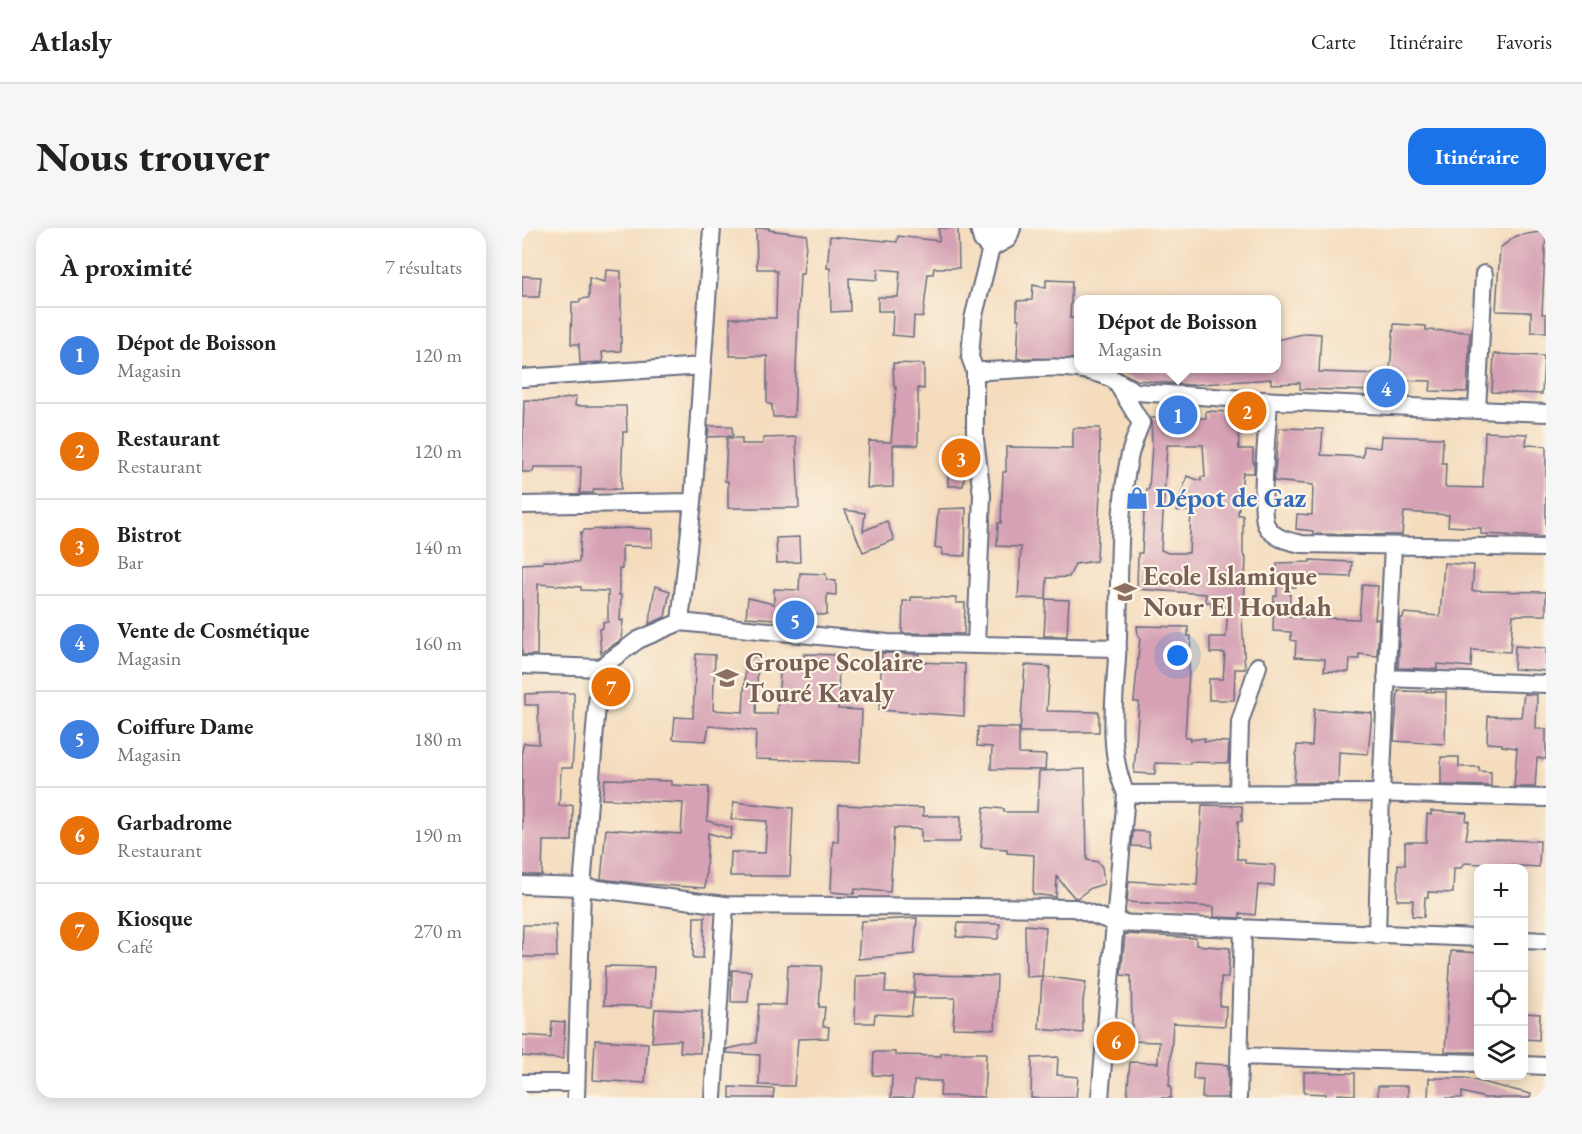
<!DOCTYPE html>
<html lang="fr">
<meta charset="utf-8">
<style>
:root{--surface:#fff;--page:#f6f6f6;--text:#222;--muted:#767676;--line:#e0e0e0;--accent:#1a73e8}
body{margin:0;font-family:"EB Garamond",serif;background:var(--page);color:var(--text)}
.controls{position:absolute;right:18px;bottom:18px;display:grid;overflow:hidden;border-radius:12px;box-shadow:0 3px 15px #0003}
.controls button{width:54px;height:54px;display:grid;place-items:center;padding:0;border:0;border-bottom:2px solid var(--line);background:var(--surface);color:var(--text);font:30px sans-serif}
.you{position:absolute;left:656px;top:428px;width:21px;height:21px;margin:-15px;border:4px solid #fff;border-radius:50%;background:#1a73e8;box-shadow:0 0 0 9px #1a73e833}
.badge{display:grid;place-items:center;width:39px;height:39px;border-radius:50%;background:var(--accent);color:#fff;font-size:20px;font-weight:700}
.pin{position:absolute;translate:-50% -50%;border:3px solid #fff;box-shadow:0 2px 6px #0006}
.popup{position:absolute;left:552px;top:67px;width:207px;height:78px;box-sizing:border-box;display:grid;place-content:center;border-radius:12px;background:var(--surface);filter:drop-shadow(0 2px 4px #0005);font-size:20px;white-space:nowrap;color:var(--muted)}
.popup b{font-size:22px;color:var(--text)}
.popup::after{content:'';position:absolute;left:50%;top:100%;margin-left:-12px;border:12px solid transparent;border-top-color:var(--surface)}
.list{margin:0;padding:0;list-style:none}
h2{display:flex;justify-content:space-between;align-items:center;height:78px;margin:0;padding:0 24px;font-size:26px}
h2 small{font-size:20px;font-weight:400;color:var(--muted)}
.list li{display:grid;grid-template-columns:39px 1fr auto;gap:18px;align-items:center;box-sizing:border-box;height:96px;padding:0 24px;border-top:2px solid var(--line)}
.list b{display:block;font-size:22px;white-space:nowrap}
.list p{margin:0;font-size:20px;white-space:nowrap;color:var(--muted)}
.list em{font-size:20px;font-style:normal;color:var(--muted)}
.icon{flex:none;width:33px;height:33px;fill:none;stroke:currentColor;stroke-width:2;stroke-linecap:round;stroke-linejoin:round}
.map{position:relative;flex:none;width:1024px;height:870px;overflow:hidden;border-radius:18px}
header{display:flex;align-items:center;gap:36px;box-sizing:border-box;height:84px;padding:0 30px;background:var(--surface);border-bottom:2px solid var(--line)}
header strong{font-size:28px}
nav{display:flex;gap:33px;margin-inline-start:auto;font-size:21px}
.intro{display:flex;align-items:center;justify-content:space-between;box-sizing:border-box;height:144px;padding:0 36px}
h1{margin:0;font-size:42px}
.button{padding:15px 27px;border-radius:18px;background:var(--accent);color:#fff;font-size:21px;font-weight:700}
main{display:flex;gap:36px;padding:0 36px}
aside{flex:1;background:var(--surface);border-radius:18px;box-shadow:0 3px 15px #0003}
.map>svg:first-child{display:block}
.building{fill:#d6a1b4;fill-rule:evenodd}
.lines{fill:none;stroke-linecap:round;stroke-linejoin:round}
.street-casing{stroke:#676c7f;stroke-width:20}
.street{stroke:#fff;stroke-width:16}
.labels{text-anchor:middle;stroke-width:4.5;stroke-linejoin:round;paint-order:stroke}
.shop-label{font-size:27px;font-weight:bold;fill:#366cbe;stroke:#fcf5e5;text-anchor:start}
.education-label{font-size:27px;font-weight:bold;fill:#785e54;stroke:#fcf5e5;text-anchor:start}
</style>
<header>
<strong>Atlasly</strong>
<nav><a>Carte</a><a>Itinéraire</a><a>Favoris</a></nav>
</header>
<div class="intro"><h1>Nous trouver</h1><a class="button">Itinéraire</a></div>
<main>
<aside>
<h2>À proximité<small>7 résultats</small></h2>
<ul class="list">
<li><span class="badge" style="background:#3f7fe0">1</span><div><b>Dépot de Boisson</b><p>Magasin</p></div><em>120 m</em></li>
<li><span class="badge" style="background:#e8710a">2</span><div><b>Restaurant</b><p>Restaurant</p></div><em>120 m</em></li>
<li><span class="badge" style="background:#e8710a">3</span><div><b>Bistrot</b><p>Bar</p></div><em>140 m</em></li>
<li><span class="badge" style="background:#3f7fe0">4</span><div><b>Vente de Cosmétique</b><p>Magasin</p></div><em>160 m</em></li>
<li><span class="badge" style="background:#3f7fe0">5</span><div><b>Coiffure Dame</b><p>Magasin</p></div><em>180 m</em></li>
<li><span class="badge" style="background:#e8710a">6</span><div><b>Garbadrome</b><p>Restaurant</p></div><em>190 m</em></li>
<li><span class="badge" style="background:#e8710a">7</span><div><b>Kiosque</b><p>Café</p></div><em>270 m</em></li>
</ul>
</aside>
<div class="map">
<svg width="1024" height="870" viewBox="0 0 1024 870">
<rect width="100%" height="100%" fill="#fcf5e5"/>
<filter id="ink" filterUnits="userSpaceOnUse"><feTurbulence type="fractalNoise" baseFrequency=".0167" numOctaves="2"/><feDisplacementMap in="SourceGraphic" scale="12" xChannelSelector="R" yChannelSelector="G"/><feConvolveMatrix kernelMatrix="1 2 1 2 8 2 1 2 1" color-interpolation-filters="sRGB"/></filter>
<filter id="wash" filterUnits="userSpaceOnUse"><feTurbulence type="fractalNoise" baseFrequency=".008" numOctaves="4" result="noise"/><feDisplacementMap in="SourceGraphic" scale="24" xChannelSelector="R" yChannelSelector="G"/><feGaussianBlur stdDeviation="1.35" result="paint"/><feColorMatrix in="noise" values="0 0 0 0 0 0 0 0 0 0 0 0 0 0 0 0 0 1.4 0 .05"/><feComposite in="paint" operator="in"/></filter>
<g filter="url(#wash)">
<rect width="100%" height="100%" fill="#f4dcbd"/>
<g id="blocks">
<path class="building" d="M234,0H247V2L285,7L281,46H278L272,189H251L250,177L245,175V128H208V90H254L255,43H252V41H235Z
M417,0H436L437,40H412L411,46H406L401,89L392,88L391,109L370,107L371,83H356V69H376L378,43L356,41L355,52L327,50L328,83L309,84L308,40H305L308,8L375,14L376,8L417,13Z
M1024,3L1020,86H1024V104H1009V84L974,83L978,20L994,8Z
M84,42L99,43V123L80,124L81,134L58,135L57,116H49L50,74H58V71L67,70V50L83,54Z
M0,48L19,49L17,69H0Z
M524,52L550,53L548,90H557V131L495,130L497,91H495V73L510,72L511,57L524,60Z
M872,96L904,98V102L948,104L945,164L908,163L909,153L867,152Z
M785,105L799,106L797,144L858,146L857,163L778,161V155L749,156V151L667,157L645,155L615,152L592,141H755V112Z
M972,126L1022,128L1020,166L970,164Z
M371,135L402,136V161L396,160V217H371V259L345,260L347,213L369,214L374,159L372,158Z
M54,169L53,178H104L105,204H101L99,261H72L71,265H58L59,239H12L11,244H0L2,172L28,173Z
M684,183L735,185L734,196H716L717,221H731V234H732V245H721L716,287H721V325L722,329H724L722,379H721L720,390L723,441H713L712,472H687V451H701L703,425H688V409H704L706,379L689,380V374H683L684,366L615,361L616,325H620L622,284H624L625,261H627L630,217L629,190H684ZM645,217H681L683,249H679V253L665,248L654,283H669L667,325H646L639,322Z
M187,198H210L211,208L186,209Z
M551,200H578V243H579L575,329L574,333L553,336L547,349L525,350L524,371L496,370L499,319L475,318L476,295H479L481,244H484V219L551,220Z
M757,200L801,201L799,227L841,229L842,218L858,220L859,208L921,210L920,235H924L923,259L961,260L963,204L1005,206L1004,217L1024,218V309L959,306V300L926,298L927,287L882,284L880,307L791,306V303L774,301L775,286L790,287L791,257L752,253Z
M274,209L277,280H206V253H203L205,210H220V216H241V210Z
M426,238L444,239L441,258H426Z
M444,280L443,328L420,327V320H413L416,281Z
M323,282L343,285L341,303L365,293L372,312L341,324Z
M108,300L130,301V319L100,318V341H97V367H99L98,393L101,392L99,412L79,425L77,401L81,400V394H86V363L59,362V359L16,356L15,427H0V336L21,335V333L57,334L59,304L61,305L62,302Z
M277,309L278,334L255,335L254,310Z
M788,332L830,334L829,349L774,347V359H768V389L837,391L840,357L856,358L853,391H857L855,428L837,426V431H828L827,444L802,443L803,431L773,429L774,413L769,412V404L751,403L752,368H755V335L788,334Z
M922,335L952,337L950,363L1024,364V387H991L988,424L950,422L949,439L915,436V441L876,440L878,390H881L882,385L918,388Z
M278,345L304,346L305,352L314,353V367L305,366V387L279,386V381H276V379L253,381V391L224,389L226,370L252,376V361L277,362Z
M133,358L148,363L143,389L127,396Z
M389,369L434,370V375H443L442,406L380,405L381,373H389Z
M524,371L547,372L545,408H522Z
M615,398L666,399V408H669L663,510H669L668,512L683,510L682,513L707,514L706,535L668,534V536L633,535V546L612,545L617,474H612L618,409H616Z
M993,418L1024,420V443L992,441Z
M360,425L397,426V434L443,436L442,488L357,482Z
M174,426L193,427L191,482L221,484L224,428L236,429L234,486H255L259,432L282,434V426L317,427L316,481L340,482L338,534L233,531L234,503L210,500L187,498L184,513L151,511L153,489L171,490Z
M503,437L528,439L525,483L577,484V504H498Z
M876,463L924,464L923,516L872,513Z
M27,465H52V512L50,540H39L37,578L51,577L50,613H21L20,647H0V522L2,515L17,516L16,477H3V466Z
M1002,466L1015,467L1014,501H1024V531L1015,530L1013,559H992L995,520L980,518V516L965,515L966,488L999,489Z
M792,481L850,485L846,526L817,524L816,555H772L775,517L790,518Z
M456,499L497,500V526L524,527L523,542L469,541L470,519L455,518Z
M919,529H937V539H957V543L969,544V558L919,557Z
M563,541L565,632L576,634L580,639L582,656L569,660L555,670L552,669L535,649L534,669L511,666L512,627L485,625V621L459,619L462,579L482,581V584H515L517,543Z
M83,551L149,553V557L187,559L185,593L210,600L208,611L186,605L183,660L122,656L79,651L84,601L159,606L161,575L80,571Z
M212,574L271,580L268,648H208L209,624L243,625L245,593L209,591Z
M317,577L401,580V588H439L438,614H399V601L372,600L368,664L333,661L332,666L309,664L311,613L316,614Z
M680,577L720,578V593H716L715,631H723V635L753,637L752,658L736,657L733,687L718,685V690L692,689V679L605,674L607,653L675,657Z
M909,583L945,585L944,593H947L944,611L1018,613L1017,639L942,635L939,640H932L931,665L906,664V669H903L902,689L890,688L891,672H875L876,636L883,637V614H904L905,586L909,587Z
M611,603L626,604L628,619L610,618Z
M172,689H183L181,730H171Z
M395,690L392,726L336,731L339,693Z
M436,695L478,696L476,711L434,709Z
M1,697H34L35,729H0Z
M503,697L524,699L520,748L504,749Z
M603,706L674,710V717L708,720L706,750L699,749L698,778H704L703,798L651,795L647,858H649V870H605L608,834L636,835L637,814L608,813L610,797L609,748L599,747Z
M929,723L957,725V824H923Z
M266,737L300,738L297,779H303L301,798L307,799L306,810L276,811L272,858L237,857L238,827L204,825L205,821L234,815L237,776L264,777Z
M83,738L132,739L130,779L82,777Z
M210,742L229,743L226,774H209Z
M364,747L363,764L392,765L389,788L353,786L352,795H333L334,748Z
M393,747L475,748L473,801L431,800L433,770H392Z
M520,748L564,754L561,773V805L517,801Z
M133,781L180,783L178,825L158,824L159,812L130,814Z
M1002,785L1018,786L1017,812L1002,811Z
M30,793L43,794L41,831L0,828V807L29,809Z
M73,812L126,815L123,855L71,852Z
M352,824H373V827L419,828V825H464L462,869L418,868L419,853H392L391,870H369L370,848L351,847Z
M536,829L535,847L556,849L554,870H509L510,830Z
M672,835L706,837V870H680L681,851H671Z
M782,844L833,845V867L816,866V870H804V866L782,865Z
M907,850H943L1009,866L1008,870H963L940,864V870H906Z
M856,858H886V870H856Z
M208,859L252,861L251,870H208Z"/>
</g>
</g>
<g filter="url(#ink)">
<use href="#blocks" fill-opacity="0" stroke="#676c7f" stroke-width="1.5"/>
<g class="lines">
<g class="street-casing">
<path id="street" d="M457,0L460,12L468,21L486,11L490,0
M474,0L451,91L448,129L453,143C502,144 547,130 593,152
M453,143V211L460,267L454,417
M0,150L181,138
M747,173C746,195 737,282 744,297C752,311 766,313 780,316L1024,320
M955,182L962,46
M0,277L171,274
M158,394L366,415L596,420
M0,437L78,440L116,412L158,394L171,274L190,0
M864,450L1024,456
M716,565L718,494L736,438
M604,566L847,565L1024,570
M0,657L60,659L203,677L553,680L594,695L957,710
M855,707L859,565L871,318
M1002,712L1024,713
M717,828L957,835
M1002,837L1024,838
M0,855H54
M54,870L60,659L78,440
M191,870L203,677
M578,870L604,566C582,516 595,461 596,408C598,348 595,285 608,226C611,215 615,205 619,195L593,152L614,164L738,172L1024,185
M716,870L721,700"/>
</g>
<use href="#street" class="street"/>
</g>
</g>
<defs>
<g id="shop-bare" transform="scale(1.8)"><path d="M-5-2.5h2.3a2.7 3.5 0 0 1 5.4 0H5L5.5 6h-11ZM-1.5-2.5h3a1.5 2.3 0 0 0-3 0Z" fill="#3f7fe0" stroke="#fcf5e5" stroke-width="2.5" paint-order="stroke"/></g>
<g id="school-bare" transform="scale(1.8)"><path d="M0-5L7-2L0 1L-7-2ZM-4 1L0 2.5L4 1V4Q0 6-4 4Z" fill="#8d6e63" stroke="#fcf5e5" stroke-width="2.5" paint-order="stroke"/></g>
</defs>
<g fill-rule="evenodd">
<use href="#shop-bare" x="615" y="270"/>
<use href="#school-bare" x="603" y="364"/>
<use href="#school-bare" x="205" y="450"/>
</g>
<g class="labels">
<g class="shop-label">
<text x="633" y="279">Dépot de Gaz</text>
</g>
<g class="education-label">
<text x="621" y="357">Ecole Islamique<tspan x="621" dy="31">Nour El Houdah</tspan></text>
<text x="223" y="443">Groupe Scolaire<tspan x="223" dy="31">Touré Kavaly</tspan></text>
</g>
</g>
</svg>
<div class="controls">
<button>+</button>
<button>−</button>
<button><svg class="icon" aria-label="locate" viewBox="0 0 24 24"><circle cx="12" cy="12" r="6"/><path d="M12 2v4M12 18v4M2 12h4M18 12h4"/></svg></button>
<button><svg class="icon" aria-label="layers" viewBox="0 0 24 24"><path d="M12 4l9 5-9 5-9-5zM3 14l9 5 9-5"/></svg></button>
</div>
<div class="you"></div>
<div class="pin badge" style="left:656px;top:187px;background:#3f7fe0">1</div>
<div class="popup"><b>Dépot de Boisson</b>Magasin</div>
<div class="pin badge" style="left:725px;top:183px;background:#e8710a">2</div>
<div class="pin badge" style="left:439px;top:230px;background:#e8710a">3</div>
<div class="pin badge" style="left:864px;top:160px;background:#3f7fe0">4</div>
<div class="pin badge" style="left:273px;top:392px;background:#3f7fe0">5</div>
<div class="pin badge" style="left:594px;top:813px;background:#e8710a">6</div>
<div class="pin badge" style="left:89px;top:459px;background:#e8710a">7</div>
</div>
</main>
